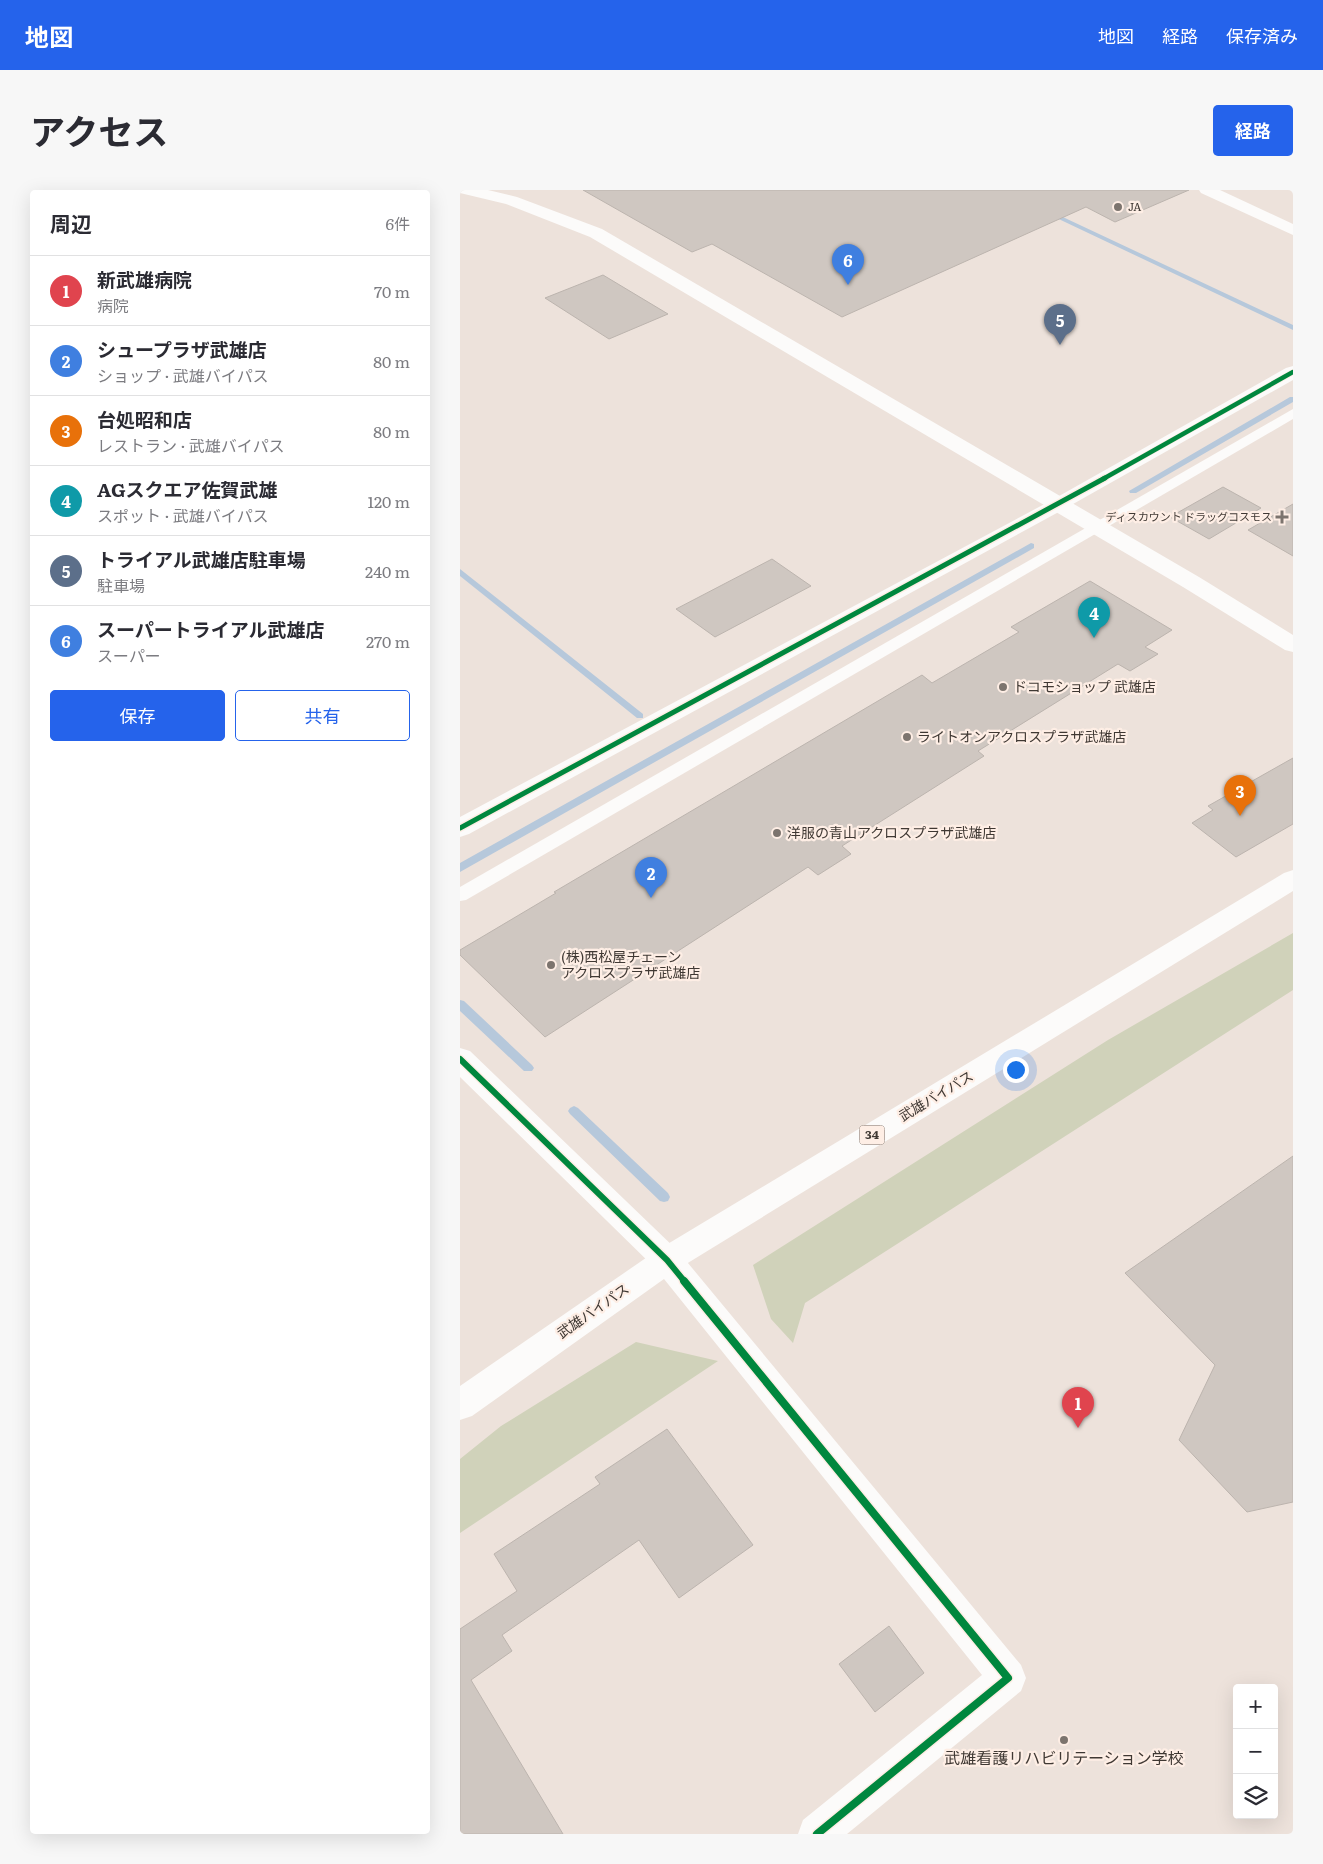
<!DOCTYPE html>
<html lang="ja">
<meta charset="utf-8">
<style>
:root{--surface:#fff;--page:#f7f7f7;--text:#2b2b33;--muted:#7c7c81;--line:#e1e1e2;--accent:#2563eb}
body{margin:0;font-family:Literata,"Noto Sans JP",serif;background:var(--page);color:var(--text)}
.controls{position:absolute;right:15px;bottom:15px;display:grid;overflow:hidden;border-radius:5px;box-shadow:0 5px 20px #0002}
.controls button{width:45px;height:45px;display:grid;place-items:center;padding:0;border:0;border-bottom:1px solid var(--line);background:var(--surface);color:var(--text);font:25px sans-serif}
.you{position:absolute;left:555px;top:879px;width:18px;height:18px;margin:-12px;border:4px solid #fff;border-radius:50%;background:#1a73e8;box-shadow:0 0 0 8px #1a73e833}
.badge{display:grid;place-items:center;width:32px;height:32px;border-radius:50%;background:var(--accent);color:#fff;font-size:16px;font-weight:700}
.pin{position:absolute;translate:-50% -41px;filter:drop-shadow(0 1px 2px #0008)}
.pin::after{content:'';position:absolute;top:26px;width:18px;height:15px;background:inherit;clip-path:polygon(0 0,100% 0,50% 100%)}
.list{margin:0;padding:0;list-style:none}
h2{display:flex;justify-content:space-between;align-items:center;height:65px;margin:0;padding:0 20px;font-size:21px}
h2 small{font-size:16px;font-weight:400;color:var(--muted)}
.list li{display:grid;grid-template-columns:32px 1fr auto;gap:15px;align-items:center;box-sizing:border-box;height:70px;padding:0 20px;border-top:1px solid var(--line)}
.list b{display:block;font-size:19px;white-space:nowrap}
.list p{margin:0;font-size:16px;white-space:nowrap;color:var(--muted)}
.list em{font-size:16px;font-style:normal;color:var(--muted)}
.actions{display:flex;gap:10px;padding:15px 20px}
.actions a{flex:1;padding:11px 0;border:1px solid var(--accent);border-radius:5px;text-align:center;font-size:18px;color:var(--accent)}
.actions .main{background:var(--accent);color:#fff}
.icon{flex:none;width:28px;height:28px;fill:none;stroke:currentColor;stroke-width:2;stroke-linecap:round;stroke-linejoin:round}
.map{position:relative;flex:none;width:833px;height:1644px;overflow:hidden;border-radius:5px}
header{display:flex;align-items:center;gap:30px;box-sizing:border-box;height:70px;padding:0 25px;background:var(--accent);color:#fff}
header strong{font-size:24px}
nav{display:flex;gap:28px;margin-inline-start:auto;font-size:18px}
.intro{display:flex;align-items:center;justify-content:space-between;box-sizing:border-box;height:120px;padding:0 30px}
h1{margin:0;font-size:35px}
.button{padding:12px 22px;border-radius:5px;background:var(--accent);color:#fff;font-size:18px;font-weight:700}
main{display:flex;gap:30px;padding:0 30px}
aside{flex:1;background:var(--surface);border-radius:5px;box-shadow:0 5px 20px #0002}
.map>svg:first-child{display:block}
.green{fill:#d0d2ba}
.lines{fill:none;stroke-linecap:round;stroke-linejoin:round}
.stream{fill:#b6c8db;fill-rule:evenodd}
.building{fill:#cfc7c1;stroke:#bcb4ae}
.service{fill:#fcfbfa;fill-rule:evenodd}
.minor{fill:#fcfbfa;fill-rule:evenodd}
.tertiary{fill:#fcfbfa;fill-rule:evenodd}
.trunk{fill:#fcfbfa;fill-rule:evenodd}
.cycleway-far3-casing{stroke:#feeee5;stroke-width:6}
.cycleway-far2-casing{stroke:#feeee5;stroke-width:8}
.cycleway-far1-casing{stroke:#feeee5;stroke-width:9}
.cycleway-casing{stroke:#feeee5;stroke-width:11}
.cycleway-far3{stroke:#00873e;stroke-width:4.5}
.cycleway-far2{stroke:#00873e;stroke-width:5}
.cycleway-far1{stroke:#00873e;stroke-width:6}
.cycleway{stroke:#00873e;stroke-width:8}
.poi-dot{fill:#7c746e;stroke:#feeee5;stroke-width:2}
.labels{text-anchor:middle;stroke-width:4.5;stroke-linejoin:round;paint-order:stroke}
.far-poi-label{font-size:11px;fill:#3f3833;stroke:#feeee5;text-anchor:start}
.shield{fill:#feeee5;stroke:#786f68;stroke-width:1}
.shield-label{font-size:12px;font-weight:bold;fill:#3f3833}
.poi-label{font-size:14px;fill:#3f3833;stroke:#feeee5;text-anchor:start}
.street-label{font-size:14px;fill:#3f3833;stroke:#feeee5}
.near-poi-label{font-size:16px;fill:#3f3833;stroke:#feeee5}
</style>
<header>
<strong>地図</strong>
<nav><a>地図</a><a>経路</a><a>保存済み</a></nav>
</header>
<div class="intro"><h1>アクセス</h1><a class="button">経路</a></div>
<main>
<aside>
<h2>周辺<small>6件</small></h2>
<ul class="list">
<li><span class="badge" style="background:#e0444e">1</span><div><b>新武雄病院</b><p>病院</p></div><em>70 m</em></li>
<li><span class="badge" style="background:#3f7fe0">2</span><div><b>シュープラザ武雄店</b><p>ショップ · 武雄バイパス</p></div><em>80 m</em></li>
<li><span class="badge" style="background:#e8710a">3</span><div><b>台処昭和店</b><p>レストラン · 武雄バイパス</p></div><em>80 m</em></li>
<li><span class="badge" style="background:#0f9aa8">4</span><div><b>AGスクエア佐賀武雄</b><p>スポット · 武雄バイパス</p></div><em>120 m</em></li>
<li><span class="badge" style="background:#5c6f8a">5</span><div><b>トライアル武雄店駐車場</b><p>駐車場</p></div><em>240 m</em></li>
<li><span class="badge" style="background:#3f7fe0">6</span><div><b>スーパートライアル武雄店</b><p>スーパー</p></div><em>270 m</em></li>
</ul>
<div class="actions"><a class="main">保存</a><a>共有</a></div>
</aside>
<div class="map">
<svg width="833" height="1644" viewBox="0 0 833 1644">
<rect width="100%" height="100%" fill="#ede2db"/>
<path class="green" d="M833,743V800L345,1113L333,1153L311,1129L293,1075L648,850Z
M176,1152L258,1171L0,1343V1269L41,1236Z"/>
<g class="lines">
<path class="stream" d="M586,21H590L833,135V140L586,23Z
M830,207H833V212L676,303H670L669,301Z
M571,353L574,354V358L0,682V673Z
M0,379L183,524V528H177L0,386Z
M0,810L4,811L72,875L74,878L72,881H64L0,821Z
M114,916L118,918L208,1003L210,1007L208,1011L204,1012L200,1011L110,924L108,921L110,918Z"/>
</g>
<path class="building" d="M123,0H729L655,32L626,17L382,127L252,54L232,62Z
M143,85L208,124L149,149L85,108Z
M763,297L801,318L749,349L710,327Z
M833,314V366L788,340Z
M312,369L351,396L255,447L216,419Z
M630,391L712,440L685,457L698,464L670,481L658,474L518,561L524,566L382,656L391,664L358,685L348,677L85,847L0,765V760L96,703L94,702L462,485L472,493L559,442L551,437Z
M833,568V634L776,667L732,633L753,620L748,616Z
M833,966V1312L787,1322L719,1250L755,1175L665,1083Z
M207,1239L293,1355L219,1408L179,1350L42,1445L52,1461L11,1490L103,1644H0V1439L57,1401L34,1364L140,1294L135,1287Z
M429,1436L464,1483L415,1522L379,1474Z"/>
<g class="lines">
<path class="service" d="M833,219V229L6,710L0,711V697Z"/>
<path class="minor" d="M739,0H760L833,34V45L741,3Z
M833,176V190L606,318L9,644L0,647V627L592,310L826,178Z
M0,858L10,861L218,1061L561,1475L566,1488L561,1501L387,1644H338L343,1630L522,1485L196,1079L0,887Z"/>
<path class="tertiary" d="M0,0H28L57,7L142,39L739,387L833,445V462L825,460L723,397L130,47L46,14L0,3Z"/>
<path class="trunk" d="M833,680V701L218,1079L12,1226L0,1230V1196L196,1061L824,683Z"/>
<g class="cycleway-far3-casing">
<path id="cycleway-far3" d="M643,289L833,182"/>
</g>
<g class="cycleway-far2-casing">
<path id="cycleway-far2" d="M0,638L645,288"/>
</g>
<g class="cycleway-far1-casing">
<path id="cycleway-far1" d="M0,869L207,1070L225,1092"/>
</g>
<g class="cycleway-casing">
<path id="cycleway" d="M224,1091L548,1488L357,1644"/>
</g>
<use href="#cycleway-far3" class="cycleway-far3"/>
<use href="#cycleway-far2" class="cycleway-far2"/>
<use href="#cycleway-far1" class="cycleway-far1"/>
<use href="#cycleway" class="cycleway"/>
</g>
<g class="poi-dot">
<circle cx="658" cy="17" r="5"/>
<path d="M819.5 319.5h5v5h5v5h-5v5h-5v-5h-5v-5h5z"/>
<circle cx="543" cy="497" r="5"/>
<circle cx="447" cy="547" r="5"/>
<circle cx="317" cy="643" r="5"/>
<circle cx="91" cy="775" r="5"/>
<circle cx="604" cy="1550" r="5"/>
</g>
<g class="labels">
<g class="far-poi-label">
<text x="668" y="21">JA</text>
<text x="812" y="331" text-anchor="end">ディスカウント ドラッグコスモス</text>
</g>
<rect class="shield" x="399.5" y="935.5" width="25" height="19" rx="4"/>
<g class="shield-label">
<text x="412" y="949">34</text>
</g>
<g class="poi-label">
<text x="553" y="502">ドコモショップ 武雄店</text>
<text x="457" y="552">ライトオンアクロスプラザ武雄店</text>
<text x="327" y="648">洋服の青山アクロスプラザ武雄店</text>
<text x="101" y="772">(株)西松屋チェーン<tspan x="101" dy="16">アクロスプラザ武雄店</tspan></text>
</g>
<g class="street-label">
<text transform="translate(476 906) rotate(-31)" y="5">武雄バイパス</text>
<text transform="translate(133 1121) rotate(-35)" y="5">武雄バイパス</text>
</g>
<g class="near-poi-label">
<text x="604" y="1574">武雄看護リハビリテーション学校</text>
</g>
</g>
</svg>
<div class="controls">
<button>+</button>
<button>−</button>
<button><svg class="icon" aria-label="layers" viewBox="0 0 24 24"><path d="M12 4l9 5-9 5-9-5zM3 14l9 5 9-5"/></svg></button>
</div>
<div class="you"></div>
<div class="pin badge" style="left:618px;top:1238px;background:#e0444e">1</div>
<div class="pin badge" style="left:191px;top:708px;background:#3f7fe0">2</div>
<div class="pin badge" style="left:780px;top:626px;background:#e8710a">3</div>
<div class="pin badge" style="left:634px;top:448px;background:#0f9aa8">4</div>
<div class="pin badge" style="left:600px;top:155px;background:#5c6f8a">5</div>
<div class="pin badge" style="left:388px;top:95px;background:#3f7fe0">6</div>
</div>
</main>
